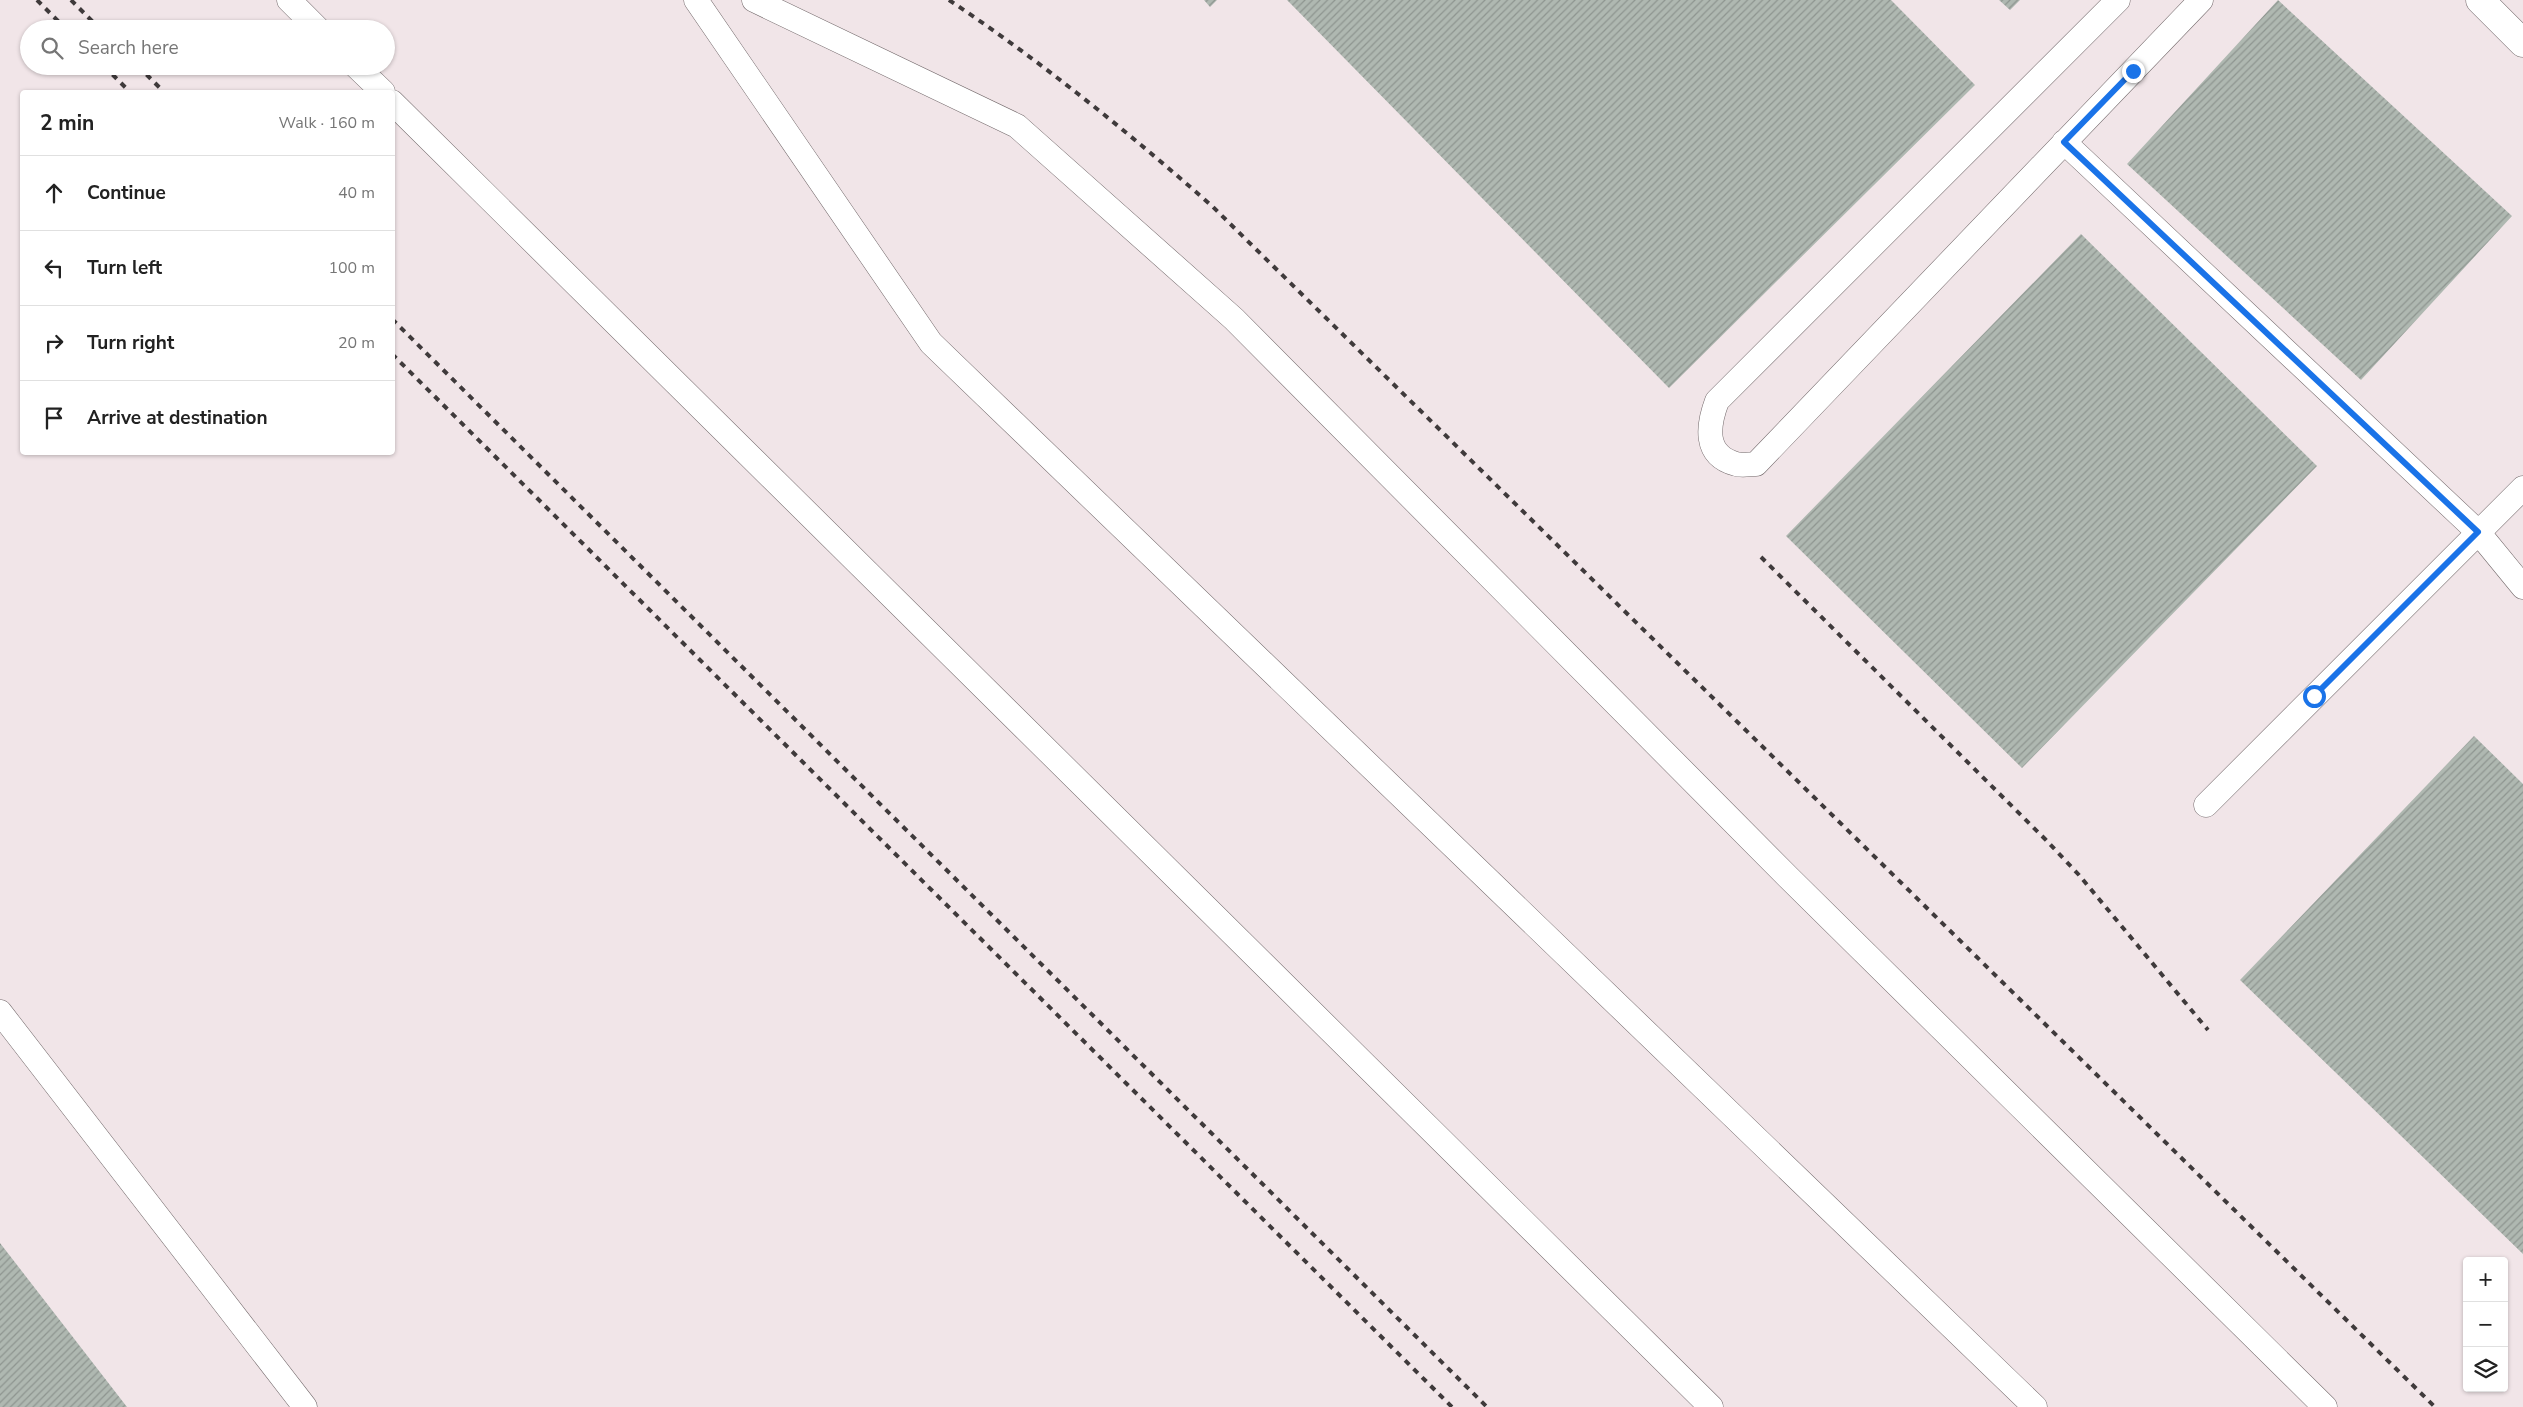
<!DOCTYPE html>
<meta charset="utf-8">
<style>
:root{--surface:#fff;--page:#f2f2f2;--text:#222;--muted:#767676;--line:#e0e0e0}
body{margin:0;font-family:"Nunito Sans",sans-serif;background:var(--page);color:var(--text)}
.controls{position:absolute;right:15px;bottom:15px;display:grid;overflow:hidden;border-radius:5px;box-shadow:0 1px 4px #0004}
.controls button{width:45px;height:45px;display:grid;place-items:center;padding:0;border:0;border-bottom:1px solid var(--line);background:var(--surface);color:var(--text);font:25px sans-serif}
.stop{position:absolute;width:15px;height:15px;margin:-11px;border:4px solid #1a73e8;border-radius:50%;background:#fff}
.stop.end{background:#1a73e8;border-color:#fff;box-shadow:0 1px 5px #0008}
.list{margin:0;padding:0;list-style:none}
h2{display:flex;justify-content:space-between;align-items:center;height:65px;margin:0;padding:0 20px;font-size:21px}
h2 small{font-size:16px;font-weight:400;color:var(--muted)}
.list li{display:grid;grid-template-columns:32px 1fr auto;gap:15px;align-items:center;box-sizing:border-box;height:75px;padding:0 20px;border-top:1px solid var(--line)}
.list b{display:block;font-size:19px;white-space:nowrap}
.list em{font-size:16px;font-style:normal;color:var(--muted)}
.icon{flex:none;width:28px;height:28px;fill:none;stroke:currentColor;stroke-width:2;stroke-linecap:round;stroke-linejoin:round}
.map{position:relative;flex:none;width:2523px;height:1407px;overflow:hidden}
.search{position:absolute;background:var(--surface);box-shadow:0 1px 4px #0004;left:20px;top:20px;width:375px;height:55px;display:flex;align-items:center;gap:12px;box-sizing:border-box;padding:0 18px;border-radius:28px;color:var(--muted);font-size:19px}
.panel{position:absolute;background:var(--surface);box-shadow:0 1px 4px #0004;left:20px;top:90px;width:375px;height:365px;border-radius:5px}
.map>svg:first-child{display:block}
.building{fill:url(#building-hatch)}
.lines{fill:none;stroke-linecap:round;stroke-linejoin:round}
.service-casing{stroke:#73696b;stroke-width:25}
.minor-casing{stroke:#73696b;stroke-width:29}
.service{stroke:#fff;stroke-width:24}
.minor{stroke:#fff;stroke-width:28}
.rail{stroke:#3f3a3b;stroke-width:4;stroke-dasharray:6 6;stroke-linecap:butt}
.route{stroke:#1a73e8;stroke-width:6}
</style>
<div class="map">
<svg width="2523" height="1407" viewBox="0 0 2523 1407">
<defs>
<pattern id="building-hatch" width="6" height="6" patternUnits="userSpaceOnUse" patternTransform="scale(1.25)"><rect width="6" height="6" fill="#afb8b1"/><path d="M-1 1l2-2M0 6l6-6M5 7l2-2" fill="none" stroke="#8e9590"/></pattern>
</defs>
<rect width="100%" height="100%" fill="#f1e5e8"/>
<path class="building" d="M1204,0H1217L1210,7Z
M1287,0H1891L1975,85L1669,388Z
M1999,0H2020L2010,10Z
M2278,0L2512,216L2361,380L2127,164Z
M2081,234L2317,466L2022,768L1786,536Z
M2474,736L2523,784V1254L2240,980Z
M0,1243L127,1407H0Z"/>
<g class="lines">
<g class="service-casing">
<path id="service" d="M289,0L318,29
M696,0L931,343L2035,1407
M754,0L1017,126L1234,319L1788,877L2325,1407
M2118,0L1717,401C1708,425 1703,455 1736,464C1742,466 1750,464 1756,464L2201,0
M356,66L383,92
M392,102L1711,1407
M2064,142L2478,532L2523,587
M2206,805L2523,488
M0,1012L305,1407"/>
</g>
<g class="minor-casing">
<path id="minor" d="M2480,0L2523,43"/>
</g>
<use href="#service" class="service"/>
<use href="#minor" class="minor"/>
<path class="rail" d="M37,0L66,29
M71,0L100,29
M949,0C1042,62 1128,132 1212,206L2435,1407
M104,66L130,92
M138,66L164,92
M392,319L1487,1407
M392,354L1452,1407
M1761,557L2046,840L2079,875L2208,1030"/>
</g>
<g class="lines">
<path class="route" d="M2133,71L2064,142L2478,532L2314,696"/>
</g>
</svg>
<div class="controls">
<button>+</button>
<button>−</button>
<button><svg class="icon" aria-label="layers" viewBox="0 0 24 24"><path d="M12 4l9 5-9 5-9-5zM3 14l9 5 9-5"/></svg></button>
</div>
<div class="stop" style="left:2314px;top:696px"></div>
<div class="stop end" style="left:2133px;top:71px"></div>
<div class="search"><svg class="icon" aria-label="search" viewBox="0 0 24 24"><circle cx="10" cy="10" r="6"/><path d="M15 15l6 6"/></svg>Search here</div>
<section class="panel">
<h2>2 min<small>Walk · 160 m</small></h2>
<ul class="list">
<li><svg class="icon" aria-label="ahead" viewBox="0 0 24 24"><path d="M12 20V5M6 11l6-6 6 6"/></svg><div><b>Continue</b></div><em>40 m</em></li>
<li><svg class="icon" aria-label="left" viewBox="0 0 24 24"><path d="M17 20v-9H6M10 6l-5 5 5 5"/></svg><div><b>Turn left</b></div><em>100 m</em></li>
<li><svg class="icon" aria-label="right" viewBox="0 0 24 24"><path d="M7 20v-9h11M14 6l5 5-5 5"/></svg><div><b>Turn right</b></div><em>20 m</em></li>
<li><svg class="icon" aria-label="arrive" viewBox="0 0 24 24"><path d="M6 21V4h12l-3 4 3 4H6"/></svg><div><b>Arrive at destination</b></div></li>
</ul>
</section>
</div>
